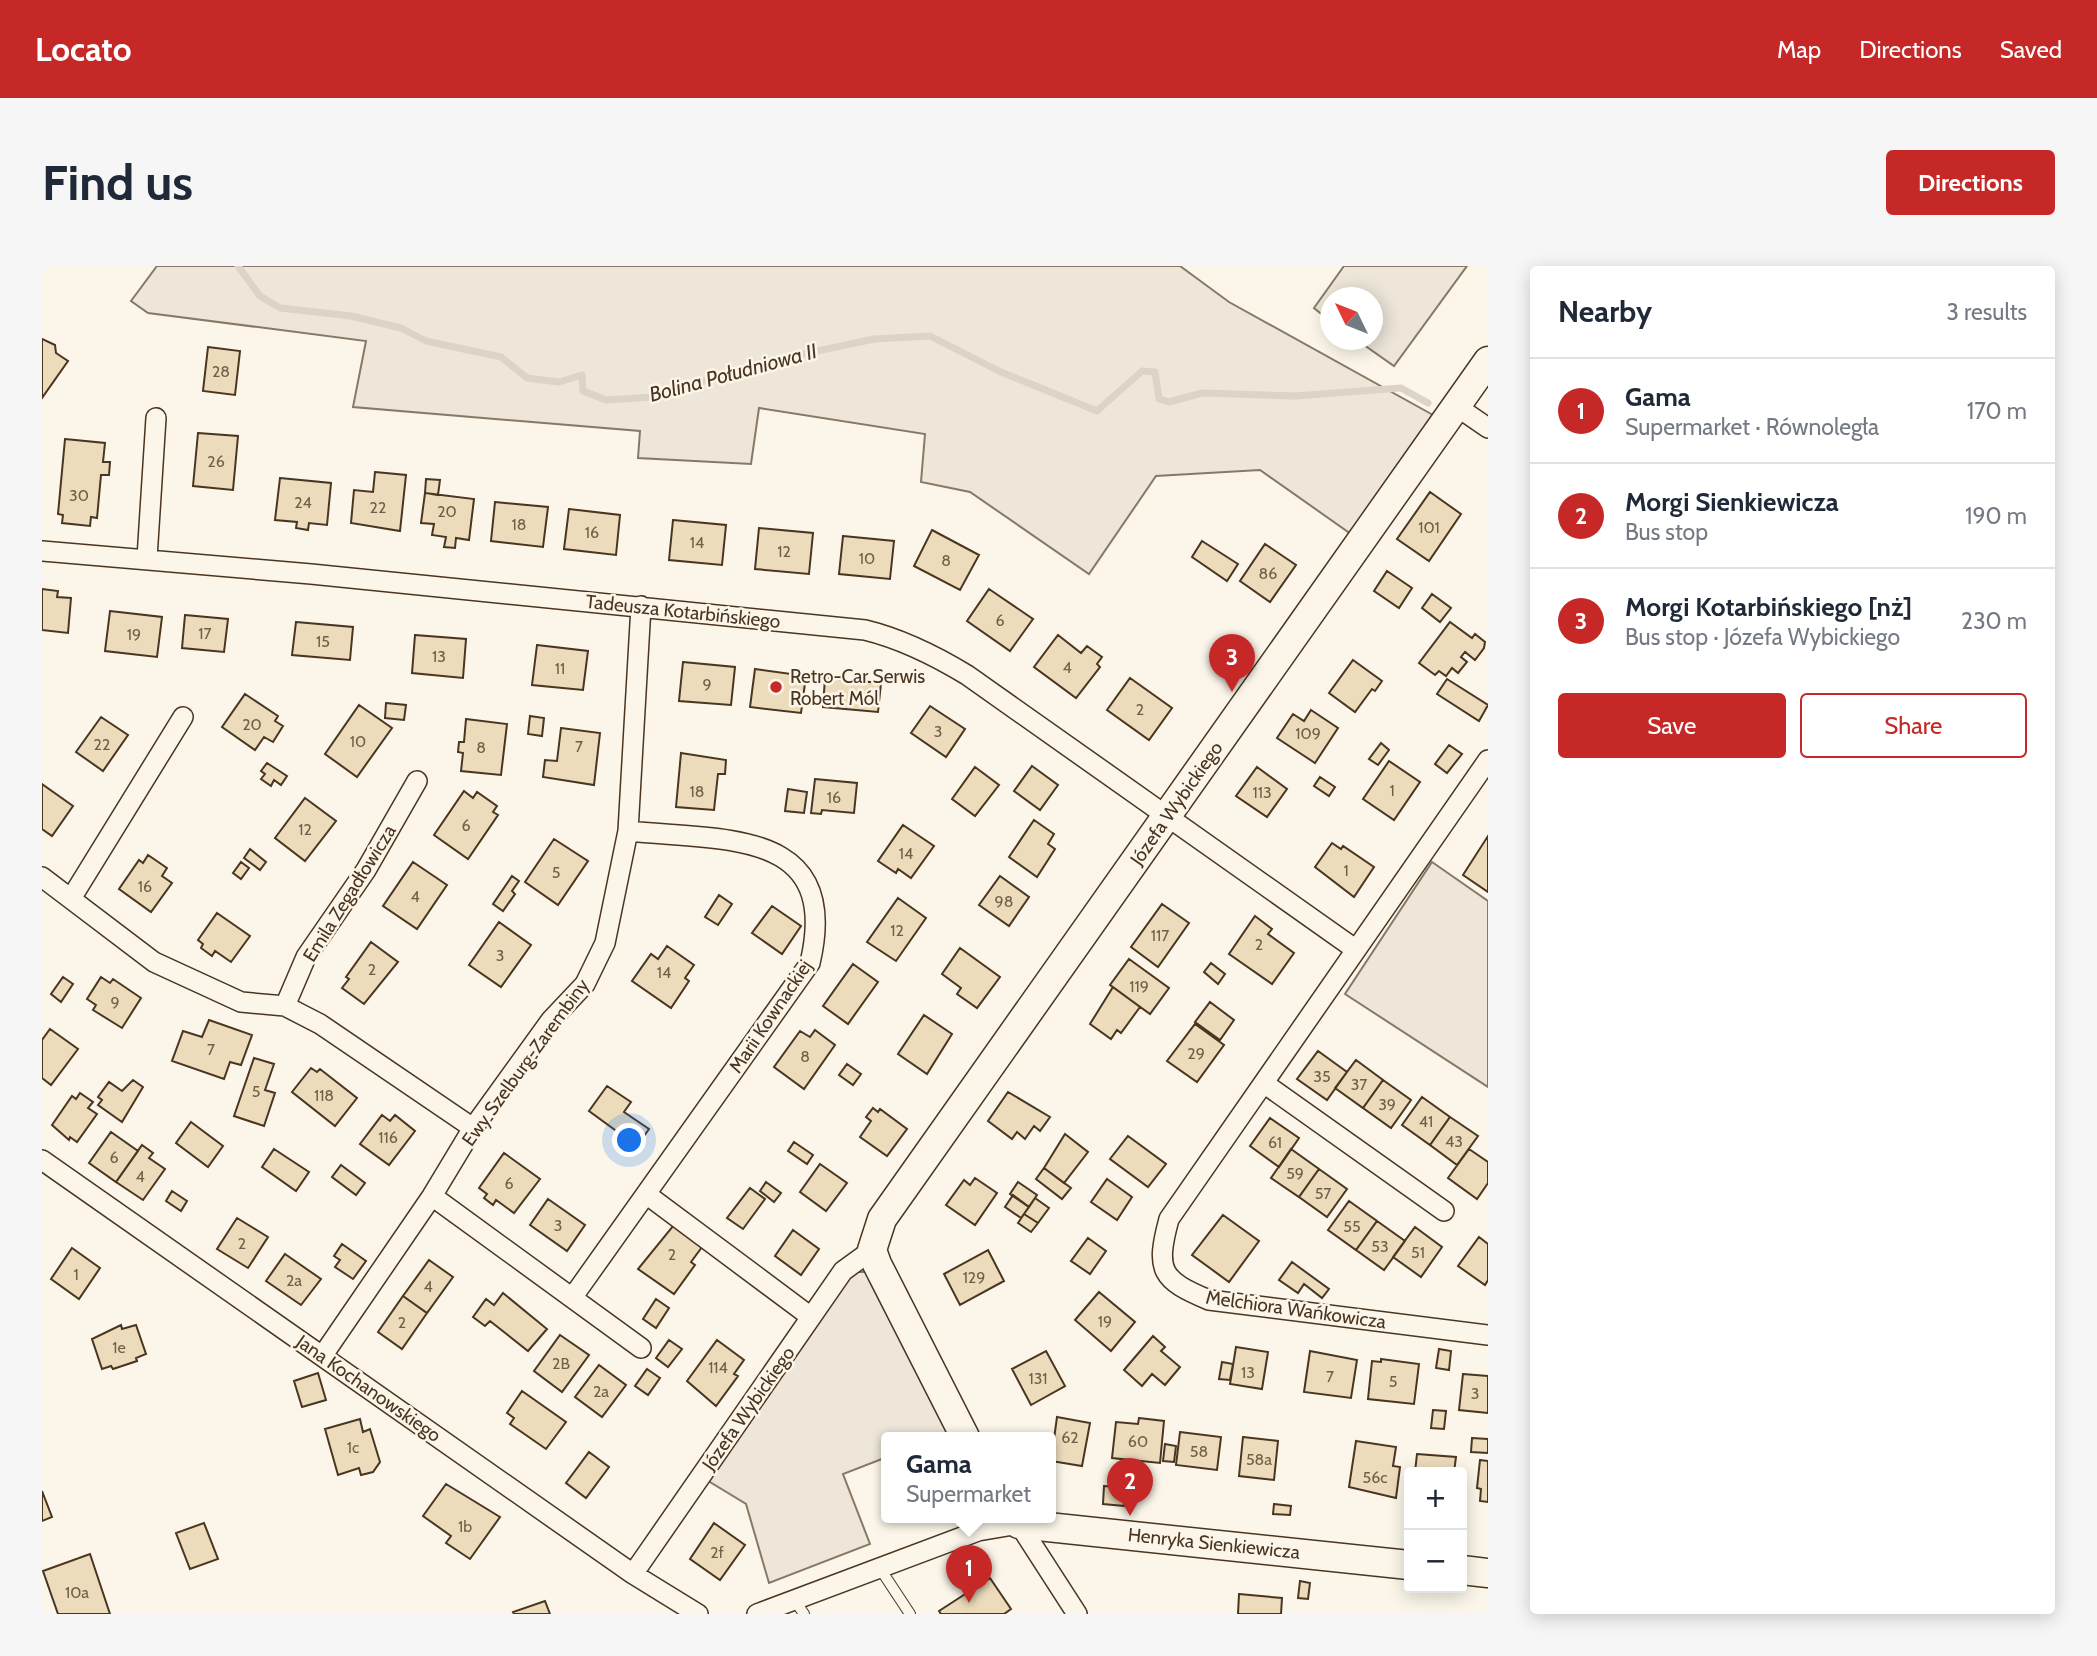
<!DOCTYPE html>
<meta charset="utf-8">
<style>
:root{--surface:#fff;--page:#f6f6f7;--text:#1f2937;--muted:#747a83;--line:#e0e1e3;--accent:#c62828}
body{margin:0;font-family:Cabin,sans-serif;background:var(--page);color:var(--text)}
.controls{position:absolute;right:21px;bottom:21px;display:grid;overflow:hidden;border-radius:7px;box-shadow:0 4px 18px #0003}
.controls button{width:63px;height:63px;display:grid;place-items:center;padding:0;border:0;border-bottom:2px solid var(--line);background:var(--surface);color:var(--text);font:35px sans-serif}
.compass{position:absolute;left:1278px;top:21px;width:63px;height:63px;border-radius:50%;background:var(--surface);box-shadow:0 4px 18px #0003;rotate:313deg}
.you{position:absolute;left:588px;top:875px;width:24px;height:24px;margin:-18px;border:5px solid #fff;border-radius:50%;background:#1a73e8;box-shadow:0 0 0 10px #1a73e833}
.badge{display:grid;place-items:center;width:46px;height:46px;border-radius:50%;background:var(--accent);color:#fff;font-size:23px;font-weight:700}
.pin{position:absolute;translate:-50% -58px;filter:drop-shadow(0 2px 4px #0008)}
.pin::after{content:'';position:absolute;top:37px;width:24px;height:21px;background:inherit;clip-path:polygon(0 0,100% 0,50% 100%)}
.popup{position:absolute;left:839px;top:1166px;width:175px;height:91px;box-sizing:border-box;display:grid;place-content:center;border-radius:7px;background:var(--surface);filter:drop-shadow(0 2px 5px #0005);font-size:23px;white-space:nowrap;color:var(--muted)}
.popup b{font-size:26px;color:var(--text)}
.popup::after{content:'';position:absolute;left:50%;top:100%;margin-left:-14px;border:14px solid transparent;border-top-color:var(--surface)}
.list{margin:0;padding:0;list-style:none}
h2{display:flex;justify-content:space-between;align-items:center;height:91px;margin:0;padding:0 28px;font-size:30px}
h2 small{font-size:23px;font-weight:400;color:var(--muted)}
.list li{display:grid;grid-template-columns:46px 1fr auto;gap:21px;align-items:center;box-sizing:border-box;height:105px;padding:0 28px;border-top:2px solid var(--line)}
.list b{display:block;font-size:26px;white-space:nowrap}
.list p{margin:0;font-size:23px;white-space:nowrap;color:var(--muted)}
.list em{font-size:23px;font-style:normal;color:var(--muted)}
.actions{display:flex;gap:14px;padding:21px 28px}
.actions a{flex:1;padding:16px 0;border:2px solid var(--accent);border-radius:7px;text-align:center;font-size:24px;color:var(--accent)}
.actions .main{background:var(--accent);color:#fff}
.map{position:relative;flex:none;width:1446px;height:1348px;overflow:hidden;border-radius:7px}
header{display:flex;align-items:center;gap:42px;box-sizing:border-box;height:98px;padding:0 35px;background:var(--accent);color:#fff}
header strong{font-size:33px}
nav{display:flex;gap:38px;margin-inline-start:auto;font-size:24px}
.intro{display:flex;align-items:center;justify-content:space-between;box-sizing:border-box;height:168px;padding:0 42px}
h1{margin:0;font-size:49px}
.button{padding:18px 32px;border-radius:7px;background:var(--accent);color:#fff;font-size:24px;font-weight:700}
main{display:flex;gap:42px;padding:0 42px}
aside{flex:1;background:var(--surface);border-radius:7px;box-shadow:0 4px 18px #0003}
.map>svg:first-child{display:block}
.green{fill:#ede6d9;stroke:#887966;stroke-width:2}
.lines{fill:none;stroke-linecap:round;stroke-linejoin:round}
.stream{stroke:#dcd4c6;stroke-width:7}
.building{fill:#ecdcbc;stroke:#4a3520;stroke-width:2}
.lane-casing{stroke:#4a3520;stroke-width:12}
.street-casing{stroke:#4a3520;stroke-width:22}
.secondary-casing{stroke:#4a3520;stroke-width:31}
.lane{stroke:#fbf6e9;stroke-width:10}
.street{stroke:#fbf6e9;stroke-width:19}
.secondary{stroke:#fbf6e9;stroke-width:28}
.poi-dot{fill:#c62828;stroke:#fbf6e9;stroke-width:2.5}
.labels{text-anchor:middle;stroke-width:5;stroke-linejoin:round;paint-order:stroke}
.number-label{font-size:16px;fill:#725f47}
.street-label{font-size:19px;fill:#4a3520;stroke:#fbf6e9}
.poi-label{font-size:19px;fill:#4a3520;stroke:#fbf6e9;text-anchor:start}
.water-label{font-size:21px;font-style:italic;fill:#4a3520;stroke:#fbf6e9}
</style>
<header>
<strong>Locato</strong>
<nav><a>Map</a><a>Directions</a><a>Saved</a></nav>
</header>
<div class="intro"><h1>Find us</h1><a class="button">Directions</a></div>
<main>
<div class="map">
<svg width="1446" height="1348" viewBox="0 0 1446 1348">
<rect width="100%" height="100%" fill="#fbf6e9"/>
<path class="green" d="M115,0H1138L1187,36L1391,149L1309,268L1218,204L1114,210L1047,308L928,226L879,216L883,168L717,142L709,198L596,192L598,165L311,141L324,75L106,47L89,35Z
M1302,0H1425L1352,100L1315,74H1330V32H1288V55L1272,42Z
M1390,596L1446,635V821L1303,728Z
M809,1006H827L906,1167L895,1171H845V1191L801,1208L828,1278L727,1317L704,1238L663,1213Z"/>
<g class="lines">
<path class="stream" d="M196,0L218,30L238,42L309,50L359,62L384,75L459,91L485,112L517,116L540,109L541,125L564,134L611,131L719,97L832,73L888,70L959,106L1055,145L1100,105L1113,106L1117,133L1127,136L1160,127L1253,130L1359,122L1386,137"/>
</g>
<path class="building" d="M0,73L13,79L14,87L26,95L0,132Z
M166,81L198,85L193,129L161,125Z
M156,167L196,170L191,224L151,220Z
M23,173L63,177L61,196H68L67,209H59L55,252L49,251L48,260L20,257L21,249L16,248Z
M333,206L364,209L358,265L309,257L312,224L331,226Z
M238,212L289,217L285,259L267,257L266,264L254,262L255,256L233,254Z
M384,213L398,214L396,229L383,227Z
M1388,226L1419,248L1387,295L1355,273Z
M383,227L432,233L427,274L414,272L413,282L402,281L404,271L390,269L392,258L379,257Z
M453,236L506,241L501,281L449,275Z
M527,243L578,249L574,289L522,283Z
M631,254L684,259L680,299L627,294Z
M717,262L771,267L767,308L713,303Z
M890,264L937,289L918,324L872,300Z
M801,270L852,275L848,313L797,308Z
M1160,275L1196,298L1185,315L1150,291Z
M1223,278L1254,299L1228,336L1198,315Z
M1345,305L1370,322L1357,342L1332,325Z
M0,323L16,325L15,331L29,332L26,367L0,364Z
M947,323L991,353L968,385L925,355Z
M1390,328L1409,342L1398,356L1380,342Z
M68,345L120,351L115,391L63,385Z
M143,349L186,353L182,386L140,382Z
M254,356L311,361L308,394L250,389Z
M1408,356L1430,372L1433,368L1443,376L1442,382L1433,394L1423,386L1419,391L1425,396L1416,407L1410,402L1404,410L1397,405L1393,409L1377,397Z
M373,369L424,373L421,412L370,407Z
M1016,369L1039,387L1045,380L1060,391L1055,398L1058,401L1034,432L992,401Z
M495,379L546,385L541,424L490,419Z
M1311,394L1340,415L1333,425L1330,423L1313,446L1287,427Z
M641,396L693,401L689,439L637,435Z
M713,403L764,410L759,447L708,441Z
M783,412L839,417L836,446L781,441Z
M1088,412L1130,442L1107,474L1065,444Z
M1405,413L1446,439L1437,455L1395,428Z
M203,428L236,450L233,455L241,460L231,476L222,471L213,484L180,461Z
M344,437L364,439L362,454L343,452Z
M317,439L350,462L315,511L283,488Z
M888,440L923,463L904,491L869,467Z
M1269,444L1296,462L1273,497L1235,472L1251,448L1262,455Z
M488,450L502,452L500,470L486,468Z
M59,451L86,469L61,505L34,486Z
M424,453L465,458L459,509L419,505L421,487L416,486L417,476H422Z
M519,462L558,467L552,519L501,511L503,494L515,495Z
M1339,477L1347,484L1336,499L1327,493Z
M1407,479L1420,488L1405,507L1393,498Z
M639,487L684,494L683,508H676L672,544L634,541Z
M1347,495L1378,516L1352,554L1321,533Z
M225,497L245,510L239,519L232,514L229,520L219,513L223,508L219,505Z
M990,500L1016,519L998,544L972,525Z
M933,501L957,519L933,550L910,533Z
M1215,501L1245,523L1225,551L1194,530Z
M1278,511L1293,521L1287,530L1272,520Z
M773,513L815,517L812,547L780,544L779,548L769,547Z
M0,518L31,540L10,570L0,563Z
M746,523L765,526L762,547L743,545Z
M422,525L431,532L435,526L455,540L451,546L456,549L426,593L392,569Z
M263,532L294,555L263,595L233,572Z
M992,554L1012,568L1006,578L1013,583L995,611L967,591Z
M861,559L892,580L869,612L856,603L854,607L836,595Z
M1446,570V626L1421,609Z
M512,573L546,595L516,639L483,616Z
M1290,577L1299,583L1301,580L1332,601L1312,631L1273,601Z
M208,583L224,596L218,604L202,592Z
M106,589L125,602L120,610L130,617L109,646L77,623L97,594L101,597Z
M199,596L207,602L199,613L191,607Z
M371,596L405,619L375,663L341,640Z
M470,610L477,615L470,625L473,628L461,645L451,638Z
M958,610L987,631L967,660L937,639Z
M677,629L690,638L676,659L663,651Z
M856,632L884,652L854,695L825,676Z
M1120,638L1147,657L1116,701L1089,681Z
M730,640L759,660L740,688L710,667Z
M175,647L208,670L189,696L173,685L170,690L159,682L161,678L156,674Z
M1213,650L1230,663L1226,668L1252,687L1230,718L1187,688Z
M457,656L489,679L459,721L427,699Z
M329,676L356,696L322,738L300,722L307,713L304,711Z
M625,680L652,699L643,712L647,715L629,742L590,715L609,688L616,693Z
M918,682L958,711L935,742L915,728L919,722L900,708Z
M1087,693L1127,722L1108,748L1068,719Z
M1169,697L1183,708L1176,718L1162,706Z
M811,698L836,716L806,758L781,740Z
M21,711L31,718L19,736L9,728Z
M59,711L68,717L71,713L99,732L80,762L51,744L54,739L45,733Z
M1071,721L1098,741L1079,767L1075,764L1069,773L1048,758Z
M1168,736L1192,754L1178,774L1153,756Z
M882,749L910,768L885,808L856,788Z
M167,754L210,769L199,799L188,796L182,813L130,795L141,765L160,771Z
M1153,758L1182,779L1155,816L1125,795Z
M8,763L36,783L9,819L0,812V774Z
M773,764L793,779L762,823L732,801L758,765L768,771Z
M1276,785L1305,806L1285,834L1255,813Z
M212,792L232,798L223,824L233,827L222,860L192,850Z
M1314,794L1341,814L1321,842L1293,822Z
M805,798L819,808L811,819L797,809Z
M269,802L275,806L278,803L315,832L293,860L250,826Z
M91,814L101,821L80,856L56,839L60,834L56,831L67,816L80,825Z
M1341,814L1369,834L1349,862L1321,842Z
M565,820L589,836L582,846L607,863L595,880L547,845Z
M966,826L1008,851L998,865L992,860L983,873L975,866L970,873L946,855Z
M38,827L51,836L46,842L55,848L35,876L28,871L27,874L10,859L30,830L34,833Z
M1380,831L1408,851L1388,879L1360,859Z
M831,842L836,846L838,843L865,863L845,890L818,871L829,855L824,851Z
M340,849L348,855L353,849L373,865L347,899L318,878Z
M1408,851L1436,870L1415,899L1388,879Z
M1228,852L1257,872L1237,901L1208,880Z
M149,856L181,880L166,901L134,877Z
M69,866L96,885L74,916L47,897Z
M1023,868L1046,886L1022,917L1002,902Z
M1086,870L1124,898L1106,921L1068,893Z
M752,876L771,889L765,898L746,885Z
M100,879L111,887L107,892L123,903L101,934L74,916Z
M232,883L267,906L254,925L220,901Z
M1249,883L1277,903L1257,931L1229,912Z
M1427,883L1446,896V917L1435,933L1406,912Z
M462,887L498,913L472,947L454,934L451,939L442,932L445,928L437,922Z
M778,898L805,917L784,945L758,926Z
M299,899L323,917L314,929L290,911Z
M1002,902L1029,922L1020,933L994,913Z
M1277,903L1305,923L1285,951L1257,931Z
M933,912L955,927L933,959L904,939L922,914L928,919Z
M1065,913L1090,931L1075,954L1049,936Z
M724,916L739,927L732,936L718,925Z
M976,916L995,929L987,941L968,928Z
M708,922L723,933L701,963L685,952Z
M130,925L145,935L139,945L124,935Z
M971,929L987,941L979,952L963,941Z
M993,932L1007,942L996,957L982,948Z
M506,933L543,959L525,985L488,959Z
M1307,935L1335,955L1314,984L1286,964Z
M982,948L996,957L989,966L976,957Z
M1181,949L1217,975L1187,1016L1150,989Z
M195,952L226,971L206,1002L175,983Z
M1335,955L1363,975L1342,1004L1314,984Z
M631,960L660,981L649,996L653,999L632,1028L596,1003Z
M1373,961L1400,981L1379,1011L1351,991Z
M751,964L777,983L759,1009L733,990Z
M1437,971L1446,978V1014L1443,1019L1416,1000Z
M1046,972L1064,985L1048,1008L1029,995Z
M300,978L324,995L311,1013L293,1001L298,994L292,990Z
M30,982L58,1002L37,1033L9,1013Z
M946,984L962,1015L918,1039L902,1008Z
M243,988L279,1013L259,1039L224,1015Z
M387,994L411,1011L385,1047L361,1030Z
M1250,996L1287,1023L1280,1032L1262,1018L1256,1027L1237,1014Z
M1057,1026L1093,1056L1069,1085L1033,1054Z
M461,1027L505,1063L486,1085L448,1055L443,1060L431,1051L444,1033L452,1039Z
M361,1030L385,1047L360,1083L336,1066Z
M614,1033L627,1042L614,1062L601,1053Z
M79,1059L80,1063L94,1059L104,1088L94,1092L95,1095L71,1103L69,1100L60,1103L50,1073Z
M518,1069L547,1089L520,1126L492,1105Z
M1111,1070L1123,1081L1119,1085L1138,1101L1123,1119L1110,1108L1100,1120L1082,1104Z
M627,1074L640,1083L626,1101L614,1092Z
M675,1074L702,1094L692,1108L696,1110L674,1140L645,1115Z
M1194,1081L1226,1086L1220,1123L1188,1118Z
M1397,1083L1409,1085L1407,1104L1394,1102Z
M1004,1085L1023,1120L989,1139L970,1103Z
M1268,1085L1315,1094L1309,1132L1262,1126Z
M1339,1093L1377,1098L1372,1138L1326,1133L1330,1095L1339,1096Z
M1180,1096L1191,1098L1188,1114L1177,1113Z
M557,1099L584,1119L560,1151L533,1131Z
M605,1103L618,1112L606,1129L593,1120Z
M276,1107L284,1134L260,1141L252,1115Z
M1421,1108L1446,1110V1147L1417,1144Z
M480,1125L524,1156L504,1183L468,1158L472,1152L465,1147Z
M1391,1144L1404,1145L1402,1163L1389,1162Z
M1015,1151L1048,1157L1040,1200L1009,1195Z
M1097,1152L1122,1155L1118,1197L1070,1192L1074,1156L1096,1158Z
M318,1153L321,1166L328,1163L338,1196L331,1206L319,1209L317,1202L296,1209L283,1163Z
M1138,1166L1179,1171L1175,1204L1134,1199Z
M1201,1171L1236,1175L1232,1214L1197,1210Z
M1430,1172L1446,1173V1187L1429,1186Z
M1314,1175L1354,1181L1351,1200L1358,1201L1354,1232L1307,1221Z
M1123,1178L1134,1180L1132,1196L1121,1195Z
M547,1186L567,1201L544,1232L524,1217Z
M1375,1188L1414,1191L1412,1206H1373Z
M1438,1194L1446,1195V1236L1438,1235L1439,1223L1435,1222Z
M404,1218L458,1251L428,1293L404,1277L409,1270L381,1250Z
M1062,1220L1084,1222L1082,1240L1061,1238Z
M0,1225L10,1251L0,1255Z
M1232,1238L1249,1240L1248,1249L1231,1248Z
M162,1257L176,1293L148,1303L134,1267Z
M672,1257L703,1279L678,1314L648,1293Z
M48,1288L68,1348H16L1,1305Z
M948,1312L969,1343L962,1348H899L897,1345Z
M1258,1315L1268,1317L1266,1333L1256,1332Z
M1197,1328L1240,1332L1239,1348H1196Z
M503,1335L508,1348H472L471,1346Z"/>
<g class="lines">
<g class="lane-casing">
<path id="lane" d="M837,1301L868,1348
M752,1333L762,1348"/>
</g>
<g class="street-casing">
<path id="street" d="M1414,140L1446,162
M0,285L269,308L823,364C860,373 892,389 925,409L1313,683
M105,292L114,152
M1446,494L1127,953C1113,1005 1119,1014 1167,1034L1446,1069
M0,611L112,696L199,736L243,740L278,758L431,862
M30,631L141,451
M243,740L264,691L324,604L375,515
M1223,818L1402,945
M0,894L591,1308L656,1348
M604,928L769,1051
M390,930L599,1082
M530,1032L768,697C800,561 680,575 586,565
M281,1089L390,930L431,862L509,754L543,718L563,677L586,565L599,340
M591,1308L801,1005L830,984
M715,1348L936,1265L977,1258L1035,1348"/>
</g>
<g class="secondary-casing">
<path id="secondary" d="M923,1171L835,998L830,984L840,953L1446,95
M972,1251L977,1258L1367,1299
M1420,1304L1446,1307"/>
</g>
<use href="#lane" class="lane"/>
<use href="#street" class="street"/>
<use href="#secondary" class="secondary"/>
</g>
<circle class="poi-dot" cx="734" cy="421" r="7"/>
<g class="labels">
<g class="number-label">
<text x="179" y="111">28</text>
<text x="174" y="201">26</text>
<text x="37" y="235">30</text>
<text x="261" y="242">24</text>
<text x="336" y="247">22</text>
<text x="405" y="251">20</text>
<text x="477" y="264">18</text>
<text x="1387" y="267">101</text>
<text x="550" y="272">16</text>
<text x="655" y="282">14</text>
<text x="742" y="291">12</text>
<text x="825" y="298">10</text>
<text x="904" y="300">8</text>
<text x="1226" y="313">86</text>
<text x="958" y="360">6</text>
<text x="163" y="373">17</text>
<text x="92" y="374">19</text>
<text x="281" y="381">15</text>
<text x="397" y="396">13</text>
<text x="1025" y="407">4</text>
<text x="518" y="408">11</text>
<text x="665" y="424">9</text>
<text x="1098" y="449">2</text>
<text x="210" y="464">20</text>
<text x="896" y="471">3</text>
<text x="1266" y="473">109</text>
<text x="316" y="481">10</text>
<text x="60" y="484">22</text>
<text x="537" y="486">7</text>
<text x="439" y="487">8</text>
<text x="1350" y="530">1</text>
<text x="655" y="531">18</text>
<text x="1220" y="532">113</text>
<text x="792" y="537">16</text>
<text x="424" y="565">6</text>
<text x="263" y="569">12</text>
<text x="864" y="593">14</text>
<text x="1304" y="610">1</text>
<text x="514" y="612">5</text>
<text x="103" y="626">16</text>
<text x="373" y="636">4</text>
<text x="962" y="641">98</text>
<text x="855" y="670">12</text>
<text x="1118" y="675">117</text>
<text x="1217" y="684">2</text>
<text x="458" y="695">3</text>
<text x="330" y="709">2</text>
<text x="622" y="712">14</text>
<text x="1097" y="726">119</text>
<text x="73" y="742">9</text>
<text x="169" y="789">7</text>
<text x="1154" y="793">29</text>
<text x="763" y="796">8</text>
<text x="1280" y="816">35</text>
<text x="1317" y="824">37</text>
<text x="214" y="831">5</text>
<text x="282" y="835">118</text>
<text x="1345" y="844">39</text>
<text x="1384" y="861">41</text>
<text x="346" y="877">116</text>
<text x="1412" y="881">43</text>
<text x="1233" y="882">61</text>
<text x="72" y="897">6</text>
<text x="1253" y="913">59</text>
<text x="98" y="916">4</text>
<text x="467" y="923">6</text>
<text x="1281" y="933">57</text>
<text x="516" y="965">3</text>
<text x="1310" y="966">55</text>
<text x="200" y="983">2</text>
<text x="1338" y="986">53</text>
<text x="1376" y="992">51</text>
<text x="630" y="994">2</text>
<text x="34" y="1014">1</text>
<text x="932" y="1017">129</text>
<text x="252" y="1020">2a</text>
<text x="386" y="1026">4</text>
<text x="1063" y="1061">19</text>
<text x="360" y="1062">2</text>
<text x="77" y="1087">1e</text>
<text x="519" y="1103">2B</text>
<text x="676" y="1107">114</text>
<text x="1206" y="1112">13</text>
<text x="1288" y="1116">7</text>
<text x="996" y="1118">131</text>
<text x="1351" y="1121">5</text>
<text x="559" y="1131">2a</text>
<text x="1433" y="1133">3</text>
<text x="1028" y="1177">62</text>
<text x="1096" y="1181">60</text>
<text x="311" y="1187">1c</text>
<text x="1157" y="1191">58</text>
<text x="1217" y="1199">58a</text>
<text x="1333" y="1217">56c</text>
<text x="423" y="1266">1b</text>
<text x="675" y="1292">2f</text>
<text x="35" y="1332">10a</text>
</g>
<g class="street-label">
<text transform="translate(641 345) rotate(6)" y="7">Tadeusza Kotarbińskiego</text>
<text transform="translate(1134 537) rotate(-55)" y="7">Józefa Wybickiego</text>
<text transform="translate(307 627) rotate(-58)" y="7">Emila Zegadłowicza</text>
<text transform="translate(728 750) rotate(-56)" y="7">Marii Kownackiej</text>
<text transform="translate(483 796) rotate(-54)" y="7">Ewy Szelburg-Zarembiny</text>
<text transform="translate(1254 1043) rotate(8)" y="7">Melchiora Wańkowicza</text>
<text transform="translate(327 1122) rotate(35)" y="7">Jana Kochanowskiego</text>
<text transform="translate(706 1142) rotate(-55)" y="7">Józefa Wybickiego</text>
<text transform="translate(1172 1277) rotate(6)" y="7">Henryka Sienkiewicza</text>
</g>
<g class="poi-label">
<text x="748" y="417">Retro-Car Serwis<tspan x="748" dy="22">Robert Mól</tspan></text>
</g>
<g class="water-label">
<text transform="translate(691 107) rotate(-15)" y="7">Bolina Południowa II</text>
</g>
</g>
</svg>
<div class="controls">
<button>+</button>
<button>−</button>
</div>
<svg class="compass" viewBox="-18 -18 36 36"><path d="M0-13l5 13h-10z" fill="#e53935"/><path d="M0 13l5-13h-10z" fill="#747a83"/></svg>
<div class="you"></div>
<div class="pin badge" style="left:927px;top:1337px">1</div>
<div class="popup"><b>Gama</b>Supermarket</div>
<div class="pin badge" style="left:1088px;top:1250px">2</div>
<div class="pin badge" style="left:1190px;top:426px">3</div>
</div>
<aside>
<h2>Nearby<small>3 results</small></h2>
<ul class="list">
<li><span class="badge">1</span><div><b>Gama</b><p>Supermarket · Równoległa</p></div><em>170 m</em></li>
<li><span class="badge">2</span><div><b>Morgi Sienkiewicza</b><p>Bus stop</p></div><em>190 m</em></li>
<li><span class="badge">3</span><div><b>Morgi Kotarbińskiego [nż]</b><p>Bus stop · Józefa Wybickiego</p></div><em>230 m</em></li>
</ul>
<div class="actions"><a class="main">Save</a><a>Share</a></div>
</aside>
</main>
